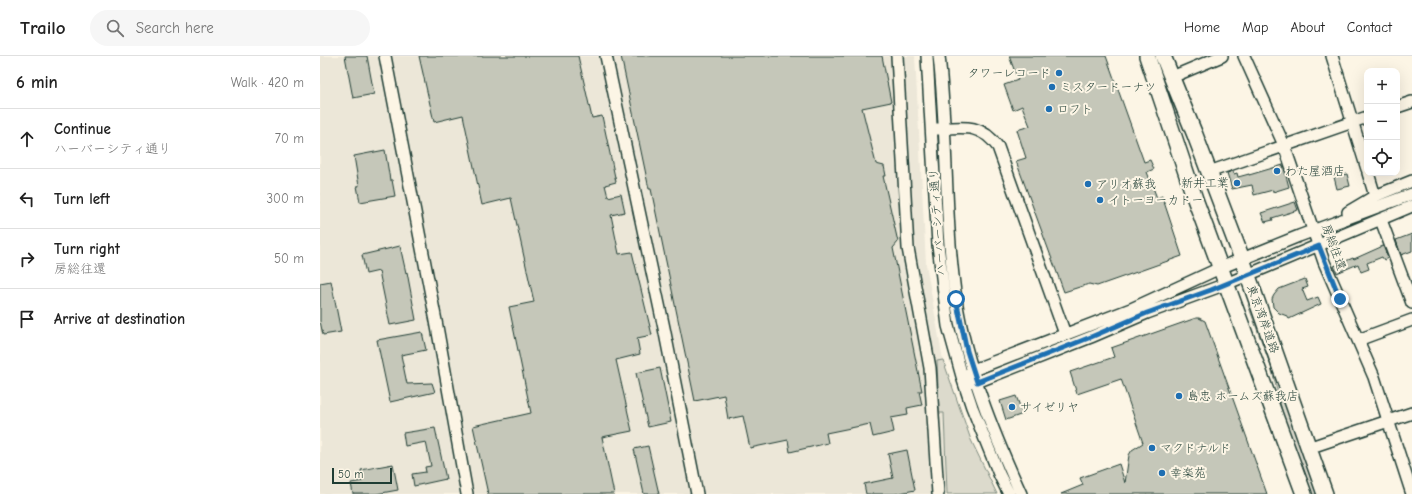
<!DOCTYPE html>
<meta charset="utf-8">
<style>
:root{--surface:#fff;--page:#f6f6f6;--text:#222;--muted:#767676;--line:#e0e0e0}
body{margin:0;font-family:"Comic Neue","Klee One",sans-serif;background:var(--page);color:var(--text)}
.controls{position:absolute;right:12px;top:12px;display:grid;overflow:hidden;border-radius:8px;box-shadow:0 4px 16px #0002}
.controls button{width:36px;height:36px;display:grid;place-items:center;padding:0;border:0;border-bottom:1px solid var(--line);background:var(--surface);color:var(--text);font:20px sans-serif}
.scale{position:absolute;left:12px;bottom:10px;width:60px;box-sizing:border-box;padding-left:4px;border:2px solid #1f3d34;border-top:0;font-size:11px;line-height:14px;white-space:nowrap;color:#1f3d34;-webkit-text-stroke:3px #fcf5e5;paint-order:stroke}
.stop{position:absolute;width:12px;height:12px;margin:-9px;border:3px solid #1f6fb2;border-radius:50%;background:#fff}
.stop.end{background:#1f6fb2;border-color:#fff;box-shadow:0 1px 4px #0008}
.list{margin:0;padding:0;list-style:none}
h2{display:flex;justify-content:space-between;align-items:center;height:52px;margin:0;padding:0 16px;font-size:17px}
h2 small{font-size:13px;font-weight:400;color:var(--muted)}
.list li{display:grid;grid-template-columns:26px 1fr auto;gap:12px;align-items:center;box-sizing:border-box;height:60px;padding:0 16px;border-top:1px solid var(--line)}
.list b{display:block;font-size:15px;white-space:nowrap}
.list p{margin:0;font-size:13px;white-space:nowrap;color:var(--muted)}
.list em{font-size:13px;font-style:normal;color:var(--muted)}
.icon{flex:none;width:22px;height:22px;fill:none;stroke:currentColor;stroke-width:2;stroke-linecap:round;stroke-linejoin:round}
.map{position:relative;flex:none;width:1092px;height:438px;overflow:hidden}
header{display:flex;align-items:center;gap:24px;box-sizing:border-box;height:56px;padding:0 20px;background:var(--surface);border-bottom:1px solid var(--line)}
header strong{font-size:19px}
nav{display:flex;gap:22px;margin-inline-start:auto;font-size:14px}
.search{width:280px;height:36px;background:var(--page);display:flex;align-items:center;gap:10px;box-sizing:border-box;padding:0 14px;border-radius:22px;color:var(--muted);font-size:15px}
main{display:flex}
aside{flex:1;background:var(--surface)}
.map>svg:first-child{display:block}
.built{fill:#ece7d8}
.green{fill:#dcdacc;stroke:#7e8c80}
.building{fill:#c5c7b9;stroke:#1f3d34}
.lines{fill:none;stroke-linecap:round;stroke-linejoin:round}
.minor-casing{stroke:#1f3d34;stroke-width:14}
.highway-casing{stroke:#1f3d34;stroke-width:18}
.minor{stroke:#fcf5e5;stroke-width:11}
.highway{stroke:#fcf5e5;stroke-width:15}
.route{stroke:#1f6fb2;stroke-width:5}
.poi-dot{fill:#1f6fb2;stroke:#fcf5e5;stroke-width:1.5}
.labels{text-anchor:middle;stroke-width:4;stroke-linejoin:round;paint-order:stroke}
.poi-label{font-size:12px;fill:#1f3d34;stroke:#fcf5e5;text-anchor:start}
.street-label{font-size:12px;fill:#1f3d34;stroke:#fcf5e5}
</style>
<header>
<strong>Trailo</strong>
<div class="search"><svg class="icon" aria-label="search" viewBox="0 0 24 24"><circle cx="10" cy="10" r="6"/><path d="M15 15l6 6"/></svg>Search here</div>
<nav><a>Home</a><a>Map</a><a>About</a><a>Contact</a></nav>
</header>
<main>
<aside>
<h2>6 min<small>Walk · 420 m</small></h2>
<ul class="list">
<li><svg class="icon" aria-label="ahead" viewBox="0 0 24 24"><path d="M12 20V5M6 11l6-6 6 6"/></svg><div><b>Continue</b><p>ハーバーシティ通り</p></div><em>70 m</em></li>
<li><svg class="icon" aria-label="left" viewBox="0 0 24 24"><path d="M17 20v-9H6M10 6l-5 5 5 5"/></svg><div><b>Turn left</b></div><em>300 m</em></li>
<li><svg class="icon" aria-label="right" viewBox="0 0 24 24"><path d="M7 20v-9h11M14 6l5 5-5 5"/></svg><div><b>Turn right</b><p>房総往還</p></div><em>50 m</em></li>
<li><svg class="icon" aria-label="arrive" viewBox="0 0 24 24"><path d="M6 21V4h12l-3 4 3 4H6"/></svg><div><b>Arrive at destination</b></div></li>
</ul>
</aside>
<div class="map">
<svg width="1092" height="438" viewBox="0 0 1092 438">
<rect width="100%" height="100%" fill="#fcf5e5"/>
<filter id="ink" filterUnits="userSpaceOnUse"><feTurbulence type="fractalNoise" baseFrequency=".025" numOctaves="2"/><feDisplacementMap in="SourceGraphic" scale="8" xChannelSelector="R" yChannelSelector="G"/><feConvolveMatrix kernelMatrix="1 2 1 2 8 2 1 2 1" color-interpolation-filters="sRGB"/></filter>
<g filter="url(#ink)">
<path class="built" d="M0,0H595L606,208L623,304L617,305L619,357H624L626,438H0Z"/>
<path class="green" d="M930,247L997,438H991L968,378L951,311L928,249Z
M623,304L651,384L677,438H627L624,357H619L617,305Z"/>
<path class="building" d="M25,0H47L54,38L33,42Z
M99,0H258L272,62L282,60L296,126L285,129L288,141L301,138L305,156L291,159L299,198L312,196L332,279L317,282L320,298L296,304L312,375L282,381L294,438H168L153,370L211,357L189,251L214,246L191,142L162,149L143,59L114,66Z
M301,0H562L571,46L542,52L556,108L564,110L566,120H563L578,186L573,192L602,335H599L602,349L587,352L588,359L571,362L574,376L553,381L550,368L506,377L508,387L470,396L468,384L430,392L423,360L408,363L404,339L375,345L331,133H329Z
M689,0H786L824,106L830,104L834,113L827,116L837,142L842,140L862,200L777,230L769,228L744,236L696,105L706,102L697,74L710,70L702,50L693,54L684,29L698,24Z
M65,94L70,124H72L75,140L40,146L37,130H39L34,100Z
M963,109L969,131L953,136V134L934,139L932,129L912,133L907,117L913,115L914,118L917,117L918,121L929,118V119Z
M1027,118L1030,130L1017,133L1014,121Z
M975,146L978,154L952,162L953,164L945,166L941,157Z
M1092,178V195L1081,199L1076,184Z
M80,190L86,217L87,216L96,264L70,269L59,215L46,218L42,199Z
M1063,190L1068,202L1064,204L1062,201L1047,207L1049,213L1041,216L1038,208L1017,217L1014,210L1033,202L1034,203Z
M985,223L988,231L982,233L987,245L998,241L1001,248L969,263L967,260L959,257L953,251L952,243L954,239L959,233Z
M11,225L21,276L3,279L0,265V227Z
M876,262H879L885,265L947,438H741L763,429L760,422L799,408L805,427L809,399L812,394L823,387L801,323L757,338L750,316L794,301L791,292Z
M102,276L106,294L81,299L87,328L112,327L115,336L70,346L57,284Z
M340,312L351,366L328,371L316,317Z
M696,340L703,358L686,364L680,345Z
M115,372L126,423L94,430L92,418L106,416L105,411L111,410L106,386L85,390L83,377Z
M328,390L339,438H324L314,393Z
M587,394L595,434L575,438H546L544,428L573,422L568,398Z
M73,408L78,434L56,438H33L31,427L43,425L41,414Z"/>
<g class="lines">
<g class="minor-casing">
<path id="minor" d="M65,0L116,265L147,438
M286,0L344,272L377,438
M577,0L588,192L610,312L618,438
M607,0L618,189L628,270L643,324L652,351L679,418L689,438
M619,0C628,80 624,162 636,243C646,310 673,376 701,438
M924,0L964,89L1004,206L1054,321L1092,438
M1012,0L1047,113
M852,21L902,0
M1077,51L1092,46
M616,73C643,71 661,67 678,91L745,278
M889,116L1047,61
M1048,117L1055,140
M1028,156L1055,140L1092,125
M1061,164L1092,247
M1038,284L1092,264
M643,324L653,314L811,253L900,212L979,180L1092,138
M643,324L657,326L771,281L827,257L906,228L1092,150
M988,392L1092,357"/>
</g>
<g class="highway-casing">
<path id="highway" d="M827,0L875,143L984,438
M843,0L875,79L922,203L1005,438"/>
</g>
<use href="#minor" class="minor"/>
<use href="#highway" class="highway"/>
</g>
</g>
<g class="lines" filter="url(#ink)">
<path class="route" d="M636,243L647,295L657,326L771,281L827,257L891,234L999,190L1020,243"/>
</g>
<g class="poi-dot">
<circle cx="739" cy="17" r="4"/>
<circle cx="732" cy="31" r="4"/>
<circle cx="729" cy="53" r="4"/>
<circle cx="957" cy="115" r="4"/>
<circle cx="917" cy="127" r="4"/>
<circle cx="768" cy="128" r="4"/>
<circle cx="780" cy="144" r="4"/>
<circle cx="859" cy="340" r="4"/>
<circle cx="692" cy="351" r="4"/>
<circle cx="832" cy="392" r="4"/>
<circle cx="842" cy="417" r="4"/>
</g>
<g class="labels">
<g class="poi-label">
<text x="731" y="21" text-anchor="end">タワーレコード</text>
<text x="740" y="35">ミスタードーナツ</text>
<text x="737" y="57">ロフト</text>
<text x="965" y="119">わた屋酒店</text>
<text x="909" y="131" text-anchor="end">新井工業</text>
<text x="776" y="132">アリオ蘇我</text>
<text x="788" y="148">イトーヨーカドー</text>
<text x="867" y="344">島忠 ホームズ蘇我店</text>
<text x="700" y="355">サイゼリヤ</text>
<text x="840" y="396">マクドナルド</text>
<text x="850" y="421">幸楽苑</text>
</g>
<g class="street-label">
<text transform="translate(617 166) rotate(-94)" y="4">ハーバーシティ通り</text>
<text transform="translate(1014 191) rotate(70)" y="4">房総往還</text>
<text transform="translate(943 263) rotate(70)" y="4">東京湾岸道路</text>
</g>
</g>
</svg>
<div class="controls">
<button>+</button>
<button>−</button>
<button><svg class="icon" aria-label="locate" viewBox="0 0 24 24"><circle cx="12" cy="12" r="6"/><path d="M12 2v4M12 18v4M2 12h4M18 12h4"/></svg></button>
</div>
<div class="scale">50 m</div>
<div class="stop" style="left:636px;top:243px"></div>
<div class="stop end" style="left:1020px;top:243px"></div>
</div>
</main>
